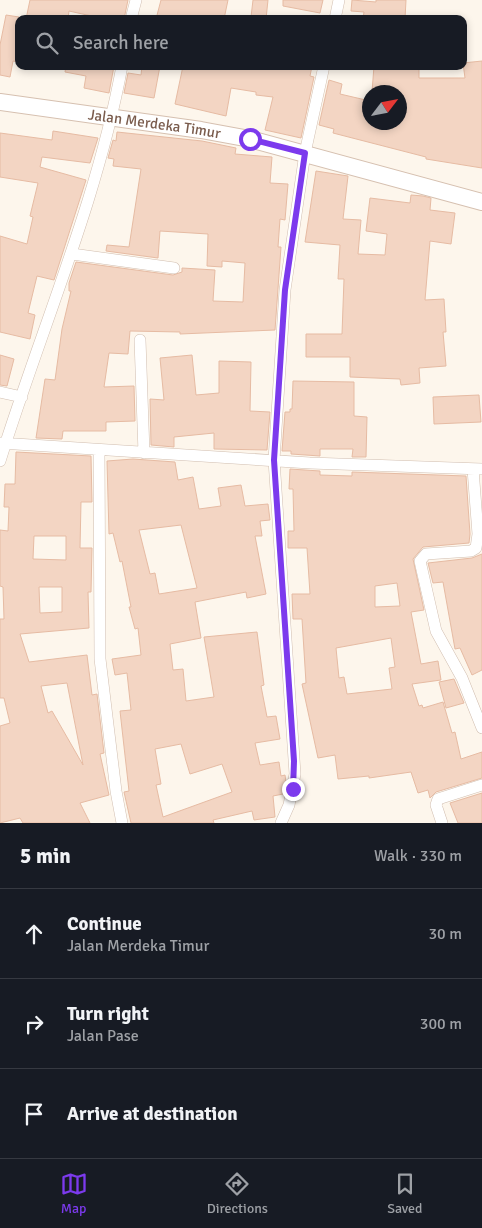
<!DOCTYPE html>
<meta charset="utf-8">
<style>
:root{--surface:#171b24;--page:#242831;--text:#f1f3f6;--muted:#9ea1a6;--line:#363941;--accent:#7c3aed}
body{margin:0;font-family:Signika,sans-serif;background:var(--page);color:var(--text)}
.compass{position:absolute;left:362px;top:85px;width:45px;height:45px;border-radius:50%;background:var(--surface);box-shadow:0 2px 8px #0003;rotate:58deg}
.stop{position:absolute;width:15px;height:15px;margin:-11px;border:4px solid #7c3aed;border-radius:50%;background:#fff}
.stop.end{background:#7c3aed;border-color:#fff;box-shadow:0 1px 5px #0008}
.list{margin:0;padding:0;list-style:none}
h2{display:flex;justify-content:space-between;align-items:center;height:65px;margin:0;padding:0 20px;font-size:21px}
h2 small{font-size:16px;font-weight:400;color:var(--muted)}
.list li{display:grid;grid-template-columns:32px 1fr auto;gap:15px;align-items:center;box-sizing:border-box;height:90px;padding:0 20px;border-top:1px solid var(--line)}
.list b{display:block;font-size:19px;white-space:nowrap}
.list p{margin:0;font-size:16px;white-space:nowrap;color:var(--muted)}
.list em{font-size:16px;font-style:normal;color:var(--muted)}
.icon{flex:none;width:28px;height:28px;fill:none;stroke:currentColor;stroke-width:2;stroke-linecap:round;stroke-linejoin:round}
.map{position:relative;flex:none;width:482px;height:823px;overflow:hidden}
.search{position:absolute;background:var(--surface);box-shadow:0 2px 8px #0003;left:15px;right:15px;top:15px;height:55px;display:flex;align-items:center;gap:12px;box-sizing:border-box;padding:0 18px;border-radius:10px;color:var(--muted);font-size:19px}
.sheet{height:335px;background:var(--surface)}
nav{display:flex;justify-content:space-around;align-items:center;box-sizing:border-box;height:70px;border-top:1px solid var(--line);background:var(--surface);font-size:14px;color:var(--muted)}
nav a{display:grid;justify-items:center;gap:2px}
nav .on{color:var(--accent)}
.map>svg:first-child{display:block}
.building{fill:#f3d5c3;stroke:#e6bba3;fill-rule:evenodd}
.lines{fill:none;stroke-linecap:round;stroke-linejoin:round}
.street-casing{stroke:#d1beb0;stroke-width:12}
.secondary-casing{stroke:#d6c0b0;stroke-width:18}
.street{stroke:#fff;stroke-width:11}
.secondary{stroke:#fff;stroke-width:16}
.route{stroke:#7c3aed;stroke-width:6}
.labels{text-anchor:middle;stroke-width:4.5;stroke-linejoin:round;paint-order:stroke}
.street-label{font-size:15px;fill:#7a5c4d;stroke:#fffaf3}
</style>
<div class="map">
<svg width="482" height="823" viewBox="0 0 482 823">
<rect width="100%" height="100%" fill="#fdf6ec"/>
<path class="building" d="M30,0H128L124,19H105L69,11L68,19H26Z
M161,0H228L224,19H156Z
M253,0H268L266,19L251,17Z
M283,0H323L320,13L283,6Z
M352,0L376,2V0H406L405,19H363L364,12L351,11Z
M6,15L19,17V62L13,61L10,77L0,75V45Z
M482,61V168L426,159V157L333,133L334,129L319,125L329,80L342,84L340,94L370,101V122H400V92H372L374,66H419V78H465L463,63Z
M66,66H114L109,93L84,88L86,76L65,72Z
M142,66H160L154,98L124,93L128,73L141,75Z
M183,66H312L310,76L314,77L301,138L265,130L273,97L256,95V92L231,88L226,116L175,104Z
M53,131L98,138L90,163L42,157L40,167L86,180L54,280L37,276L28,313L35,315L30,339L0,332V236L27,244L33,217L30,216L38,183L0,177V133L52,140Z
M117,132L202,141L236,148L235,154L272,157L270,183L288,184L285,220L280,219L278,247H281L275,330L180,334V332L130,331L128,354L109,353L104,387L134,386L135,421L106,422V431H63L62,439L36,438L45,379L55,380L62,329L71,291H69V283L76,262L173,275L182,272V268L215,270L213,301L243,302L245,263L222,261V267L207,266L208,234L160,231L158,258L106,251L107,245L129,247L141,169L113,166L114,159L108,158L113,140L116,141Z
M316,171L348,176L343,219L361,220L358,254L385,255L387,234L366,231L370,198L410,203L411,195L423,196L431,198L430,210L455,213L451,244L430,241L425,300L444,299L446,332H443L446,366L419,368L420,383L401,385L400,379L350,377V357H306V334H342L344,279H338L340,245L305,242Z
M0,355L14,359L7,386L0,385Z
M192,355L196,395L219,393V361L251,362L250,411L270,412L267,450L214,449V433L174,437V447L151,445L150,399L164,400L160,358Z
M293,381L354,382V416L367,417L366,457H352L353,449H320V456L291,454V451H282L285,412H290V409H292Z
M479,395L481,422L434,424L433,397Z
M16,452L91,456L92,502H81L80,548H92L91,592H88L89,628L20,634L29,662L87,655L92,695L97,694L104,753L100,754L109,795L80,803L90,823H23L20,818L0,823V726L10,723L4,698H0V619H4L3,587L0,586V530L8,531L9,507H4L5,484H15ZM34,536H66V560L33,559ZM39,587H62V612L40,613ZM67,683L83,765L52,711L48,713L41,686Z
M133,459L175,462L178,480L193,477L199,509L221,506L218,488L241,485L245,506L268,504L270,520L260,521L262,536H255L266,594L247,598L246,592L195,602L201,638L170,644L173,670L183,669L186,701L214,697L204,637L257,632L264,685L261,686L267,717L276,716L280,739L255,743L260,765L279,762L281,776L285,775L286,782L283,794L273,796L275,817L254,820L252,811L213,820L214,823H131L124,792L129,791L120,711L131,710L127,673L115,675L112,659L141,655L138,628L135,629L129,607H131L122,561L120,562L113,533L109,534L107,461ZM181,525L197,588L159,594L155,573L150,574L139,530ZM181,744L190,774L222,764L232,792L163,817L156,785L161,784L155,749Z
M290,469L320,471V475L352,476V472L466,476L470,534L469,543L423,547L413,559L424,610L411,612L421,664L438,661L441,680L412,684L419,706L422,705L423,708L443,702L452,733L455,732L461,759L482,752V778L436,792L430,798L428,790L418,793L411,772L369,778V776L338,779L335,755L318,758L302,684L306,683L302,619H293L292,594H310L307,548H288V531H294L293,489H289ZM397,583L400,606L375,607V586ZM391,638L395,667L389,668L392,689L347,694L344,677L339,678L336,648Z
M482,554V670L472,675L460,648L455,649L443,582L433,583L428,563L472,558Z
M454,679L464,703L446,708L439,682Z
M482,793V823H458L450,803Z"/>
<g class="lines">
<g class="street-casing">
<path id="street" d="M131,19L136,0
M335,19L339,0
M72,254L174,268
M140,340L144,453
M0,392L22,397
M0,443L310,463L482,469
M99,450L100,659L116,791L122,823
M0,461C41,329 97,202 122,66
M473,469L478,534L476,548L471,551L426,554L420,561L436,631L462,678L482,728
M281,823L289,805L295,774L274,460L285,290L305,153L324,66
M442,823L436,805L438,799L482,785"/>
</g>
<g class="secondary-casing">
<g id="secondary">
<path id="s1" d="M0,102L201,130L250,139L482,202"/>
</g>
</g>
<use href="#street" class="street"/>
<use href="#secondary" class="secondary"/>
</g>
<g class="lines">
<path class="route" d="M250,139L305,153L285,290L274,460L294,761L293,789"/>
</g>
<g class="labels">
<g class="street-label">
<text dy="5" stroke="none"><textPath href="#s1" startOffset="156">Jalan Merdeka Timur</textPath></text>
</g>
</g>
</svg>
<svg class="compass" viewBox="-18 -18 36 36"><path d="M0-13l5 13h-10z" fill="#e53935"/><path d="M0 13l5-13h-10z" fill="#9ea1a6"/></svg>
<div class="stop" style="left:250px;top:139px"></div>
<div class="stop end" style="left:293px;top:789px"></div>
<div class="search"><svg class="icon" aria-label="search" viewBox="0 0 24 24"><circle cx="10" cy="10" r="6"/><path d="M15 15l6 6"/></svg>Search here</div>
</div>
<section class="sheet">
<h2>5 min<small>Walk · 330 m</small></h2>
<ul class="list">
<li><svg class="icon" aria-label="ahead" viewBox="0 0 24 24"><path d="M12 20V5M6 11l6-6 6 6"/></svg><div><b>Continue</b><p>Jalan Merdeka Timur</p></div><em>30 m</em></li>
<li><svg class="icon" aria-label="right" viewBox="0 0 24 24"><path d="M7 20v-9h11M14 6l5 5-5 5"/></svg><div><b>Turn right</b><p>Jalan Pase</p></div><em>300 m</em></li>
<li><svg class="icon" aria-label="arrive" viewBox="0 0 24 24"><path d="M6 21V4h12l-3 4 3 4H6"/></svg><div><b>Arrive at destination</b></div></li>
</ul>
</section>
<nav>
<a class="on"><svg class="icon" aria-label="map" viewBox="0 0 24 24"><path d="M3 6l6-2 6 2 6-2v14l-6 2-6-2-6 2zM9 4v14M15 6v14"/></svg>Map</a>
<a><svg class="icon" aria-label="directions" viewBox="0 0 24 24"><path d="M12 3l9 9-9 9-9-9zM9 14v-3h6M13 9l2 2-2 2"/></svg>Directions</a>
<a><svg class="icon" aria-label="saved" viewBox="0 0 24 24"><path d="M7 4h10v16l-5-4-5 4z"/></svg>Saved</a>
</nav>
